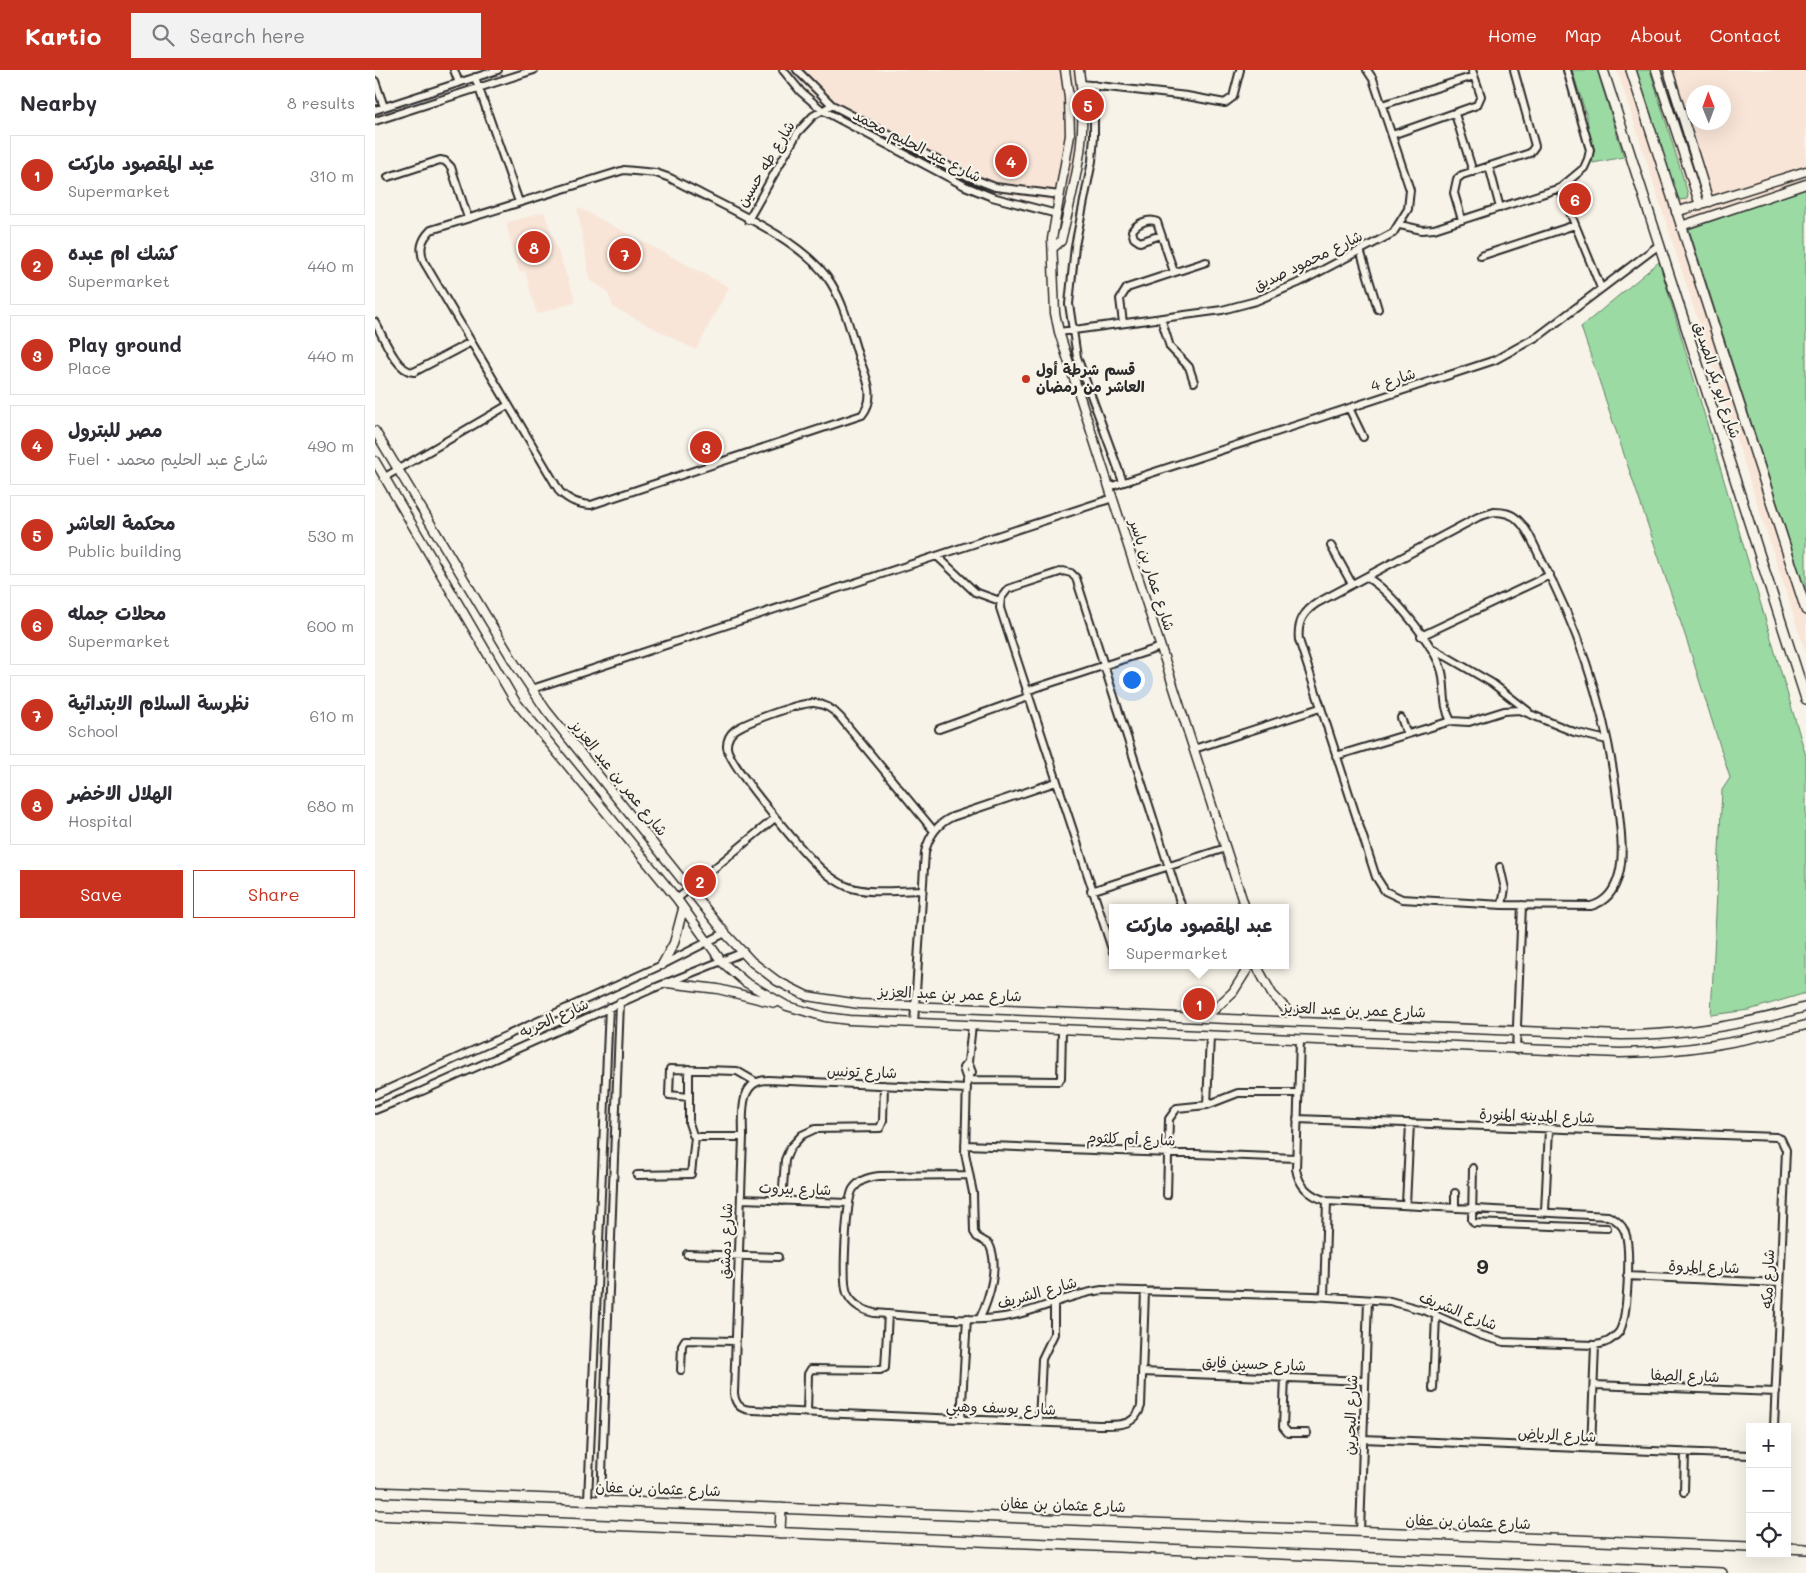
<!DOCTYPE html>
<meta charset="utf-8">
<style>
:root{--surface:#fff;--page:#f2f2f3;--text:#2b2b33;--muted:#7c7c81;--line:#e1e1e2;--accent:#c8321e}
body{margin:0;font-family:Mali,"Playpen Sans Arabic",sans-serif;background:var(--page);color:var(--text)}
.controls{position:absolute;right:15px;bottom:15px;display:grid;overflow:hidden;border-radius:0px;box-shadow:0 5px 20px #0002}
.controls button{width:45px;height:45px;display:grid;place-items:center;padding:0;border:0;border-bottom:1px solid var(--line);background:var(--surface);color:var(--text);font:25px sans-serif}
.compass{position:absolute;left:1311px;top:15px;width:45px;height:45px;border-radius:50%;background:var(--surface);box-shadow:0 5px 20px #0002;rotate:359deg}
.you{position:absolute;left:756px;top:609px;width:18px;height:18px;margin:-12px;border:4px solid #fff;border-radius:50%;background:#1a73e8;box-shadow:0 0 0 8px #1a73e833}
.badge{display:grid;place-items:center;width:32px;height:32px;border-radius:50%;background:var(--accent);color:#fff;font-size:16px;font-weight:700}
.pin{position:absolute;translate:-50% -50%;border:2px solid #fff;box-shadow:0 1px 5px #0006}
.popup{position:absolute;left:734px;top:834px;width:180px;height:65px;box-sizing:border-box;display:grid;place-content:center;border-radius:0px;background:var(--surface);filter:drop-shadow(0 1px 4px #0005);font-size:16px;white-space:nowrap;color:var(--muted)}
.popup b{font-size:19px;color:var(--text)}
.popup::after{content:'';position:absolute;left:50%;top:100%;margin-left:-10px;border:10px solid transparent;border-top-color:var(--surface)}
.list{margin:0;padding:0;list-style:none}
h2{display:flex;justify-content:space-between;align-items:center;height:65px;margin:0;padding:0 20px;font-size:21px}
h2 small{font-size:16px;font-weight:400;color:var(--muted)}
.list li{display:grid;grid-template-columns:32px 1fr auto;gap:15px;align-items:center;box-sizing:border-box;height:80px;margin:0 10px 10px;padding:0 10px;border:1px solid var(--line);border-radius:0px}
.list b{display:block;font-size:19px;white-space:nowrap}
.list p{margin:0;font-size:16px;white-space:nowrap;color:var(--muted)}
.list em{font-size:16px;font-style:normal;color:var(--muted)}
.actions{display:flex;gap:10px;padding:15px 20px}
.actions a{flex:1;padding:11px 0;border:1px solid var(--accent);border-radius:0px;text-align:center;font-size:18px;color:var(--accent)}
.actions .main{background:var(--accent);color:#fff}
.icon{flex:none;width:28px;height:28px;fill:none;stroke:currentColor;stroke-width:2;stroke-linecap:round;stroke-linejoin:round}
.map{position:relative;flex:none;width:1431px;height:1503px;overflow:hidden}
header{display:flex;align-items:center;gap:30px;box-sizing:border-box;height:70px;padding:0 25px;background:var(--accent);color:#fff}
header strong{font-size:24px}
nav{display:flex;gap:28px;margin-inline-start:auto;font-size:18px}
.search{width:350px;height:45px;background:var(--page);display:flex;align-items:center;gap:12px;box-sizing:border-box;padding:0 18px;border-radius:0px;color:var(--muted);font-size:19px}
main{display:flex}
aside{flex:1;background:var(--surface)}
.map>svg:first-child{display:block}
.built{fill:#f8e5d7;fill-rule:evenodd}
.green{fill:#9bdaa3;stroke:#638267}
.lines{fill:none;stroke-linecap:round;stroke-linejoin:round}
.minor-casing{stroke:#2b2b2b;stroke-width:10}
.tertiary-casing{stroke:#2b2b2b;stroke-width:11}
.secondary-casing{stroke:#2b2b2b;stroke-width:12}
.minor{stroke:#f7f3e8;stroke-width:6}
.tertiary{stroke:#f7f3e8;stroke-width:8}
.secondary{stroke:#f7f3e8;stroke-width:9}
.poi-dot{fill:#c8321e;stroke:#f7f3e8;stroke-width:2}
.labels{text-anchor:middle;stroke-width:4.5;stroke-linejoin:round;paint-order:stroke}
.street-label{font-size:15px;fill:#2b2b2b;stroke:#f7f3e8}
.poi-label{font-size:15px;font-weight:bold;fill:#2b2b2b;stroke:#f7f3e8;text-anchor:start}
.district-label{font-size:20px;font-weight:bold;letter-spacing:1px;fill:#2b2b2b;stroke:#f7f3e8}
</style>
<header>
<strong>Kartio</strong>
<div class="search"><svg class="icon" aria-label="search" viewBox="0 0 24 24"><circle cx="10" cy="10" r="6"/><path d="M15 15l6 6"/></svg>Search here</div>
<nav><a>Home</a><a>Map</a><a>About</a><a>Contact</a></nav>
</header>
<main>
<aside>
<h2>Nearby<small>8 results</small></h2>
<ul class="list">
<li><span class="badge">1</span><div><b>عبد المقصود ماركت</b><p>Supermarket</p></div><em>310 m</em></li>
<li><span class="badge">2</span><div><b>كشك ام عبده</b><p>Supermarket</p></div><em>440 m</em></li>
<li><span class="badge">3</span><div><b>Play ground</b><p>Place</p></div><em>440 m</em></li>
<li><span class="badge">4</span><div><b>مصر للبترول</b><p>Fuel · شارع عبد الحليم محمد</p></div><em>490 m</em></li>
<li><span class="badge">5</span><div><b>محكمة العاشر</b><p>Public building</p></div><em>530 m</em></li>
<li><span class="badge">6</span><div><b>محلات جمله</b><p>Supermarket</p></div><em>600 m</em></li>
<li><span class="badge">7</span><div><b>نظرسة السلام الابتدائية</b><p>School</p></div><em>610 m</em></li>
<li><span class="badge">8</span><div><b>الهلال الاخضر</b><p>Hospital</p></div><em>680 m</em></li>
</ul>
<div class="actions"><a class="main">Save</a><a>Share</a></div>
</aside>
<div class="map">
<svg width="1431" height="1503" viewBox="0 0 1431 1503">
<rect width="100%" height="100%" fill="#f7f3e8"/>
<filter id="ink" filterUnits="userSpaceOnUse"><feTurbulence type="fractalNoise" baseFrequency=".02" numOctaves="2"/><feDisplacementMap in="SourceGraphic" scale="10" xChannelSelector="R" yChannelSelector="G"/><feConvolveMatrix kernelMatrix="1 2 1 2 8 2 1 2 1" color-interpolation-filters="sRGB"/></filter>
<g filter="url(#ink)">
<path class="built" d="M417,0H698L702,27L699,135L626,123L596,113L467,45L436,24Z
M1242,0H1431V584L1346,322ZM1318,22H1348V52H1318Z
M202,137L354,217L321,280L238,237L232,221L215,210Z
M169,142L201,232L162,244L150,201L144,202L131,153Z"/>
<path class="green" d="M1197,0H1222L1249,87L1218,93L1212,47Z
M1260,0H1275L1313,124L1312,129L1305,130L1300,124Z
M1431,118V523L1314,159Z
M1284,192L1431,686V923L1374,940L1336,945L1347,720L1355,708L1311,568L1206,257Z"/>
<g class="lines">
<g class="minor-casing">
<path id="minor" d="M79,0L84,13
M408,0L426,22L447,40L590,116L617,127L682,144
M422,0L457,35L594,107L620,117L685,125
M100,7L144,132
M0,11L9,37
M706,14L812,26L850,33L858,27L865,0
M719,15V66L717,91L700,176L694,234L702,287L748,412
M1007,35L1099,6
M0,40L123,0
M1080,44L1098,102
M0,51L159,0
M1017,65L1102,35L1106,26L1097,0
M1114,96L1125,138
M249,100L281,103L295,108C343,134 428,168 456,213C470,236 476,263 484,288C491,307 502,327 487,345L216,435C203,434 195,431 185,422L49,192C44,179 46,170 56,160Z
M13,107L65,90L70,91L76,97L93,148
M1185,118L1226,218
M373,150L423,62L438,46L457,35
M1087,150L1079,123L1082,109L1087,105L1155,83L1160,76L1139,0
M1025,155L1047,160L1059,159L1185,118L1209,98L1213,89L1215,80L1192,0
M786,165L765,172L759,168L757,161C762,153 774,148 782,152L783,155L799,202
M985,180L1003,239
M1106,186L1200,155
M786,248L795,277L814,297L819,312
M0,252C8,266 22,303 39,302L96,272
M748,253L745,229L752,218L831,192
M684,262L847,240L881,231L923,213L1018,163L1033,139L1035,120L998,9L992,0
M974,338L988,367
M10,407L133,335
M734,417L1120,290L1165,265L1284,175
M1119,442C1128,442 1136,443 1143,450C1154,460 1159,476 1166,489C1208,568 1235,655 1244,744C1246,764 1249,785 1244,804C1240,820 1231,832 1216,836L1127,835L1027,829L1010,821L1001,807L924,570C922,553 928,542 942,533L1103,447Z
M956,476L977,514
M562,486L600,522L625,531
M991,507C1015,520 1060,575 1067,602C1071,618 1067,635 1076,651
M1046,566L1175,505
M1055,577L1117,613L1153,641
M157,619L738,428
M651,621L786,577
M1026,648L1032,664
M564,659L653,627
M819,679L945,638
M961,686L1076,651L1094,652L1129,641L1145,640L1199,662L1232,670
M1125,797L1130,819L1127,835
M547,820C523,820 493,825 471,816C462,812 454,806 446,799C430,784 351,693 352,676C352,670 355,664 360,660C371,652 426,632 439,633C450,634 458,639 465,647L559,761
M716,821L851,778
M302,829L400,748
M738,882L625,538L626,528L633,519L688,501L696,503L701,508L807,838
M539,953L550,782C554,766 562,754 577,747L681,712
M597,955L593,992L588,998L592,1010L590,1083L598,1123L599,1162L602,1167L614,1174C625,1195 614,1229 605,1248
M1141,980L1147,835
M314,999V1053L318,1065L322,1067H368
M592,1008L597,1002L593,992
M592,1010L684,1011L686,1008L687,960
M592,1019L393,1010C363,1010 368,1046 368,1067L359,1323C360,1335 366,1340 378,1340L724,1355C742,1355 760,1357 766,1336L770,1221
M0,1025L287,895L350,863
M314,1027L294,1025L295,999L362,1001L381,1012
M832,1035L835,966
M0,1040L45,1022L279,918L369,882
M922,1049L1401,1067L1406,1069L1411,1080L1399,1357
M590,1075L921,1088
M1098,1098L1097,1150L1099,1153L1232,1158
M262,1105L316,1104L320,1067
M593,1105L504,1106C494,1107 484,1110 478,1119C471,1130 467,1211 472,1223C477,1235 487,1240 499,1243C538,1246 591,1253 629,1247C663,1242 693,1224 727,1220L938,1226L1015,1231L1051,1241L1105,1265L1129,1272L1220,1275C1230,1274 1238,1270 1244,1262C1253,1249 1256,1177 1250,1162C1247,1154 1240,1149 1233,1146L952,1131C935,1126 924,1117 921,1099L925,970
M792,1125L794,1049L802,1038L832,1035L863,1023H923
M366,1129L473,1133
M407,1131L410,1090L415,1078L427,1065L440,1059L505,1058L508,1051L509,1015
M1031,1134L1035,1053
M1080,1137V1123
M1170,1141L1174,1059
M312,1184L403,1187
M1252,1206L1405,1213
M949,1226L952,1131
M306,1300L307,1275L310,1270L360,1271
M767,1302L990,1311
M910,1307L908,1357L913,1363H932
M1219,1315L1401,1322
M1058,1319L1061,1245
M432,1343L433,1304L436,1299L505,1300L510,1298L513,1244
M586,1349L592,1248
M664,1352L667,1289L679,1264V1232
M988,1369L1375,1385
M1216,1379L1220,1275
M1309,1422L1310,1383
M213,1430L234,937
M226,1430L245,932
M985,1462L993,1230"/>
</g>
<g class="tertiary-casing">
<path id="tertiary" d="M690,0L694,28L695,65L677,169L680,243L684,262L870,838
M1281,0L1325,135
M1293,0L1334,132
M1301,142L1431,101
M1306,156L1431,114
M679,177L686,171C701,107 714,67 704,0
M0,361L140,594L171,640L350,863L377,892L402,911L432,926L484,934L1246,965C1310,965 1369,955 1431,937
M0,391L140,631L302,829L347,892L370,912L412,936L450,947L474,950L1245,983C1313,982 1366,972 1431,955
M287,895L299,873L308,839
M881,895L897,924L923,951
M292,913L343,919L400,933
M830,948L858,922L875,895"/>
</g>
<g class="secondary-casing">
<path id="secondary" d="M1228,0L1431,629
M1256,0L1431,540
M0,1422L1375,1477
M0,1445L1347,1503
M405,1463L406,1438
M1412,1478L1431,1479"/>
</g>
<use href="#minor" class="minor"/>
<use href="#tertiary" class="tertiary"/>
<use href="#secondary" class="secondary"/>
</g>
</g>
<circle class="poi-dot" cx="651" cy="309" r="5"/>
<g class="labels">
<g class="street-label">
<text transform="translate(542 76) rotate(27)" y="5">شارع عبد الحليم محمد</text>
<text transform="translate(391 94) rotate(-59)" y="5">شارع طه حسين</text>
<text transform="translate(933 191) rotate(-26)" y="5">شارع محمود صديق</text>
<text transform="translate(1018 310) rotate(-18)" y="5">شارع 4</text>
<text transform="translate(1342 310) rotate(72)" y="5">شارع ابو بكر الصديق</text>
<text transform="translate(777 505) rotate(72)" y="5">شارع عمار بن ياسر</text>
<text transform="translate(244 708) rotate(51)" y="5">شارع عمر بن عبد العزيز</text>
<text transform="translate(575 924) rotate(2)" y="5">شارع عمر بن عبد العزيز</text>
<text transform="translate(979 940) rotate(2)" y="5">شارع عمر بن عبد العزيز</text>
<text transform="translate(179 948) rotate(-24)" y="5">شارع الحريه</text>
<text transform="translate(487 1002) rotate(2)" y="5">شارع تونس</text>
<text transform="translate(1162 1046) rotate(2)" y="5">شارع المدينه المنورة</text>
<text transform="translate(756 1069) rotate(2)" y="5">شارع أم كلثوم</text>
<text transform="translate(420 1119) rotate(2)" y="5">شارع بيروت</text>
<text transform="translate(351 1171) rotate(-88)" y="5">شارع دمشق</text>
<text transform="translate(1329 1197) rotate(2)" y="5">شارع المروة</text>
<text transform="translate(1393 1209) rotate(-88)" y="5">شارع مكه</text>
<text transform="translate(662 1223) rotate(-16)" y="5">شارع الشريف</text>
<text transform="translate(1083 1241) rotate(21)" y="5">شارع الشريف</text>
<text transform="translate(879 1294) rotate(2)" y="5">شارع حسين فايق</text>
<text transform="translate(1310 1306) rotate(2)" y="5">شارع الصفا</text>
<text transform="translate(626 1338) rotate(2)" y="5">شارع يوسف وهبي</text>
<text transform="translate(976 1345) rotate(-88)" y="5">شارع البحرين</text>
<text transform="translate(1182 1365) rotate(3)" y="5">شارع الرياض</text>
<text transform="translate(283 1419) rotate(2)" y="5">شارع عثمان بن عفان</text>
<text transform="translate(688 1435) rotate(2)" y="5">شارع عثمان بن عفان</text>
<text transform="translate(1093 1452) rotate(2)" y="5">شارع عثمان بن عفان</text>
</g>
<g class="poi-label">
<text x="661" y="305">قسم شرطة أول<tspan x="661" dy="17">العاشر من رمضان</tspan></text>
</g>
<g class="district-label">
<text x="1108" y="1204">9</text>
</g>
</g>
</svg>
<div class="controls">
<button>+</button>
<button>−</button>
<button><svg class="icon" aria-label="locate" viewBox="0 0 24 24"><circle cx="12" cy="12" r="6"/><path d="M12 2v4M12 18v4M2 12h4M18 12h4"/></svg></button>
</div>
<svg class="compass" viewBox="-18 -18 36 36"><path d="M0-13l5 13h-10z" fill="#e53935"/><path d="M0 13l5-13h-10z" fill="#7c7c81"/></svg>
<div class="you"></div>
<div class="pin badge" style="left:824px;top:934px">1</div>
<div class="popup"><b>عبد المقصود ماركت</b>Supermarket</div>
<div class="pin badge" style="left:325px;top:811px">2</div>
<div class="pin badge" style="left:331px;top:377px">3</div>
<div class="pin badge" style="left:636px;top:91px">4</div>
<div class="pin badge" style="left:713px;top:35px">5</div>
<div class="pin badge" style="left:1200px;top:129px">6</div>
<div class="pin badge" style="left:250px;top:184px">7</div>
<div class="pin badge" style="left:159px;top:177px">8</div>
</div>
</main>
